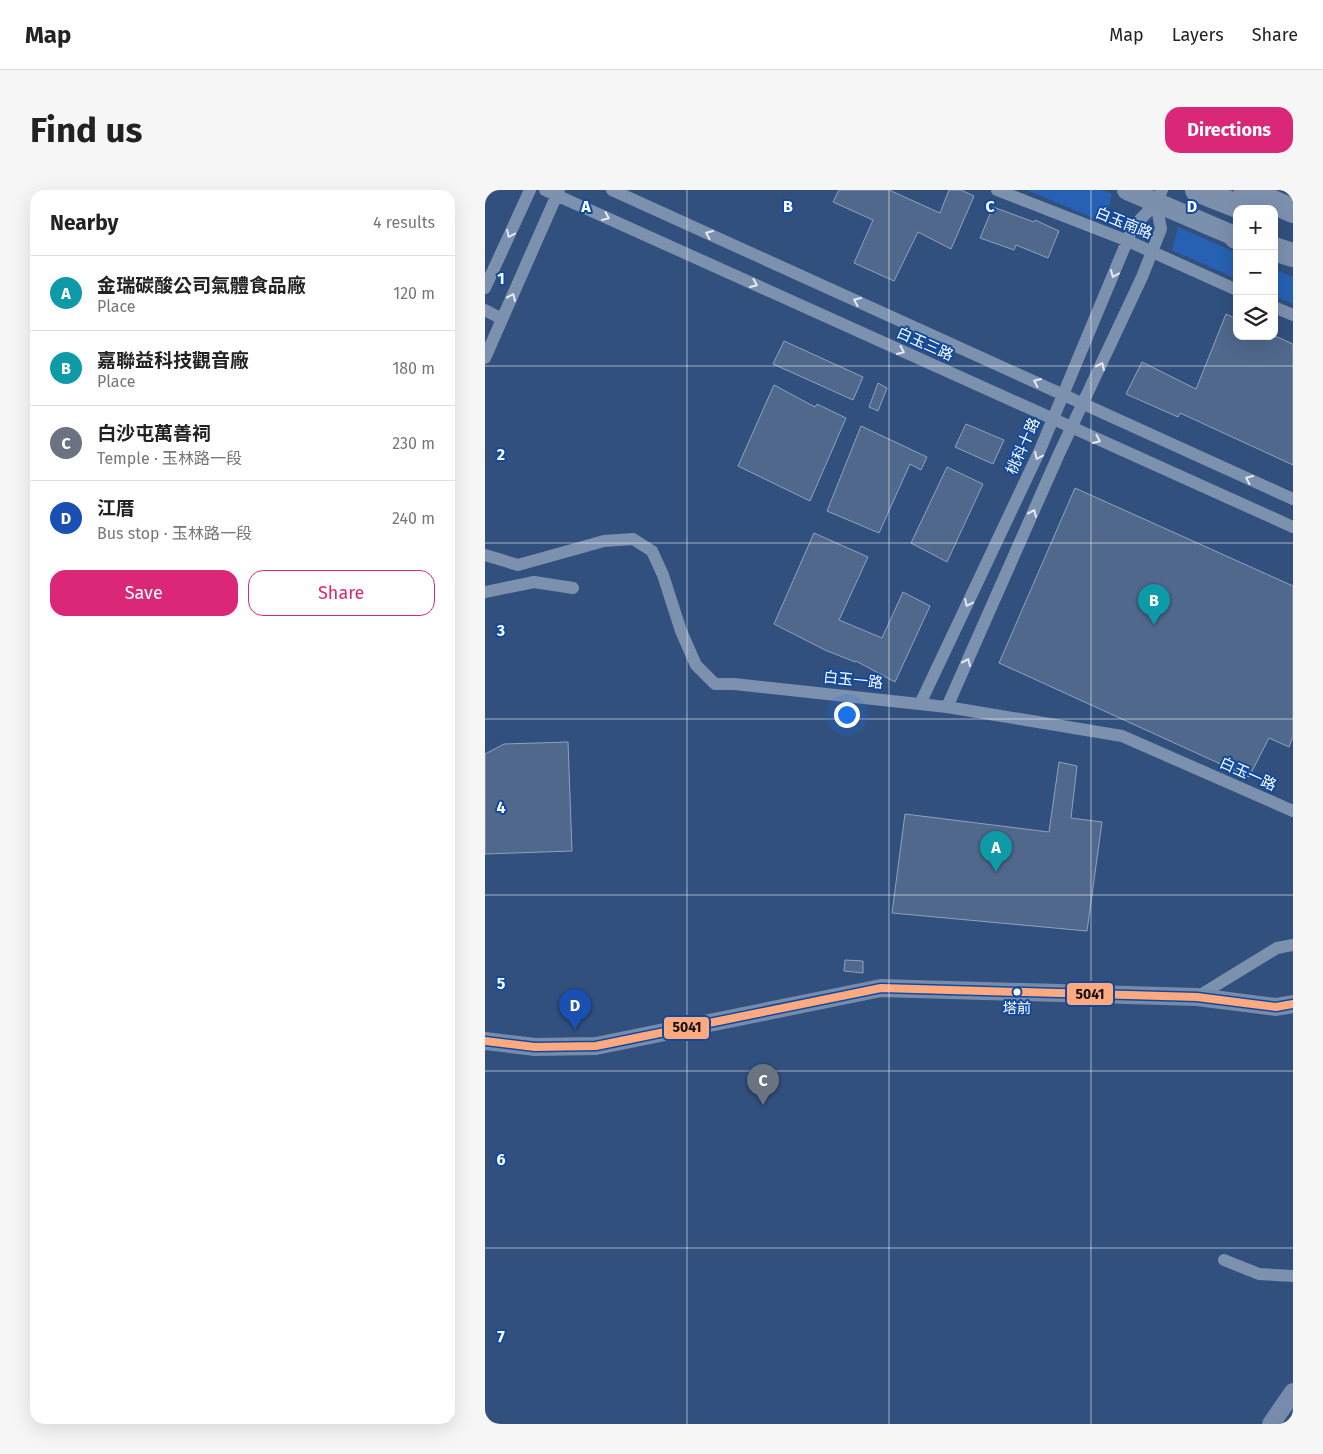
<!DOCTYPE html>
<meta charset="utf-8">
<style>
:root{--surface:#fff;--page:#f6f6f6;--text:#222;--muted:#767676;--line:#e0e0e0;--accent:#db2777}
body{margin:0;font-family:"Fira Sans","Noto Sans TC",sans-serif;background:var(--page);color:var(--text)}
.controls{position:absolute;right:15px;top:15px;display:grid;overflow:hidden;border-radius:10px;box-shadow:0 5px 20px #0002}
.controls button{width:45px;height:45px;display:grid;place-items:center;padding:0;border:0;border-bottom:1px solid var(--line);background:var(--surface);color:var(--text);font:25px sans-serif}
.you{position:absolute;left:361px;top:524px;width:18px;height:18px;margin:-12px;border:4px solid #fff;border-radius:50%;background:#1a73e8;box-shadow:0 0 0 8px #1a73e833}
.badge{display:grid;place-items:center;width:32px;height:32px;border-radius:50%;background:var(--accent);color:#fff;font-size:16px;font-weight:700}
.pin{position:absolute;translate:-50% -41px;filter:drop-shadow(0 1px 2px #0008)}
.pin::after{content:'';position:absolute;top:26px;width:18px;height:15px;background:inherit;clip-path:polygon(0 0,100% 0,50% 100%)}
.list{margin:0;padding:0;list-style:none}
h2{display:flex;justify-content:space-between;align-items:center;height:65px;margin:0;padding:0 20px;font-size:21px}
h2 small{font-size:16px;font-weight:400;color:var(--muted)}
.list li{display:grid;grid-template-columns:32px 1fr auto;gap:15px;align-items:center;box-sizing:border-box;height:75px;padding:0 20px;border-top:1px solid var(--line)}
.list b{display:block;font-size:19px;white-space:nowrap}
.list p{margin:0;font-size:16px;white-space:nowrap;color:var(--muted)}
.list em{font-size:16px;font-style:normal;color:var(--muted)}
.actions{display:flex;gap:10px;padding:15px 20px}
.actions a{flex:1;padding:11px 0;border:1px solid var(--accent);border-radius:15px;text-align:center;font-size:18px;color:var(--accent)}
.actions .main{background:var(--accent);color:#fff}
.icon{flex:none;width:28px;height:28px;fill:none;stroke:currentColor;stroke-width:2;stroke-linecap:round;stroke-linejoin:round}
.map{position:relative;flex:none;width:808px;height:1234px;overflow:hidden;border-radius:15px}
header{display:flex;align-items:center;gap:30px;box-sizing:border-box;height:70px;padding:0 25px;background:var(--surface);border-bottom:1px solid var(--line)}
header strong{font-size:24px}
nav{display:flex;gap:28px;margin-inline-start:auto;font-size:18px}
.intro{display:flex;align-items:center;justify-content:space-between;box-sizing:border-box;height:120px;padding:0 30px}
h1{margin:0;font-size:35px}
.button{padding:12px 22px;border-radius:15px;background:var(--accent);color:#fff;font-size:18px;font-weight:700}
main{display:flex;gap:30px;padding:0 30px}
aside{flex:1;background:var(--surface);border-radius:15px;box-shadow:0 5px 20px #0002}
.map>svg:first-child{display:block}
.green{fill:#2661b3}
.building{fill:#4f688c;stroke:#90a2bc}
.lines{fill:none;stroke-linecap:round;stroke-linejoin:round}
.street{stroke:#7c91ae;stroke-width:12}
.secondary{stroke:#778cac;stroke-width:18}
.primary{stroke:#7a90ad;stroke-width:20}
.highway{stroke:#7c90ae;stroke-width:24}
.bus-1-casing{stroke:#114a9d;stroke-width:11}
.bus-1{stroke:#ffa980;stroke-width:8}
.oneway{stroke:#e5e9ef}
.grid{fill:none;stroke:#fff;stroke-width:1;stroke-opacity:0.55}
.bus-dot{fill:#fff;stroke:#114a9d;stroke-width:2}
.labels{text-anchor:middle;stroke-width:4;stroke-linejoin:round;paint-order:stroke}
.bus-label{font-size:14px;fill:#fff;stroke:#114a9d}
.street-label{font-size:15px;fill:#fff;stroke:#114a9d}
.grid-label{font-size:16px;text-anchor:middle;font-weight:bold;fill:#fff;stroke:#114a9d;stroke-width:4;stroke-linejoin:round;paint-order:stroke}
.line-badge{stroke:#114a9d;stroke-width:2}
.pale-badge-label{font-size:14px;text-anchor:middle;font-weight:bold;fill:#111}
</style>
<header>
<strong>Map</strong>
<nav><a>Map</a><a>Layers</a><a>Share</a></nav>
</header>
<div class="intro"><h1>Find us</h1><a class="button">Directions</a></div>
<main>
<aside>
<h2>Nearby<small>4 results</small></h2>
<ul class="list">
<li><span class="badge" style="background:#0f9aa8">A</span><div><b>金瑞碳酸公司氣體食品廠</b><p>Place</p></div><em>120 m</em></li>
<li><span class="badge" style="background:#0f9aa8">B</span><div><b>嘉聯益科技觀音廠</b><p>Place</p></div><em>180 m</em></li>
<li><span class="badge" style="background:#6b7280">C</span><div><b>白沙屯萬善祠</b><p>Temple · 玉林路一段</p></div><em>230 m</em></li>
<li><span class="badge" style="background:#1a4fb4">D</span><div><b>江厝</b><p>Bus stop · 玉林路一段</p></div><em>240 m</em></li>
</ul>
<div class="actions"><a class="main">Save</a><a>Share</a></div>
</aside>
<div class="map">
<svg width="808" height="1234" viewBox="0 0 808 1234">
<rect width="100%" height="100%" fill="#31507e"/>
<path class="green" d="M542,0H617L627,4L620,33Z
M693,37L752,63V89L687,60Z
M789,79L808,87V114L789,106Z"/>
<path class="building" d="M354,0H404L455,23L464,0H476L489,6L466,59L433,42L409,91L369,73L388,30L348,12Z
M508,17L549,32L550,30L574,41L563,68L531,55L529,60L495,48Z
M741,124L752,129V146H790L808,154V275L695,223L693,227L641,204L657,172L711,199Z
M299,151L378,187L368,210L288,174Z
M393,193L402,198L393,221L384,217Z
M289,195L330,217L332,214L361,228L325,311L253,276Z
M481,234L519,250L508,274L470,257Z
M376,236L442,267L436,280L425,274L394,343L342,321Z
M462,277L498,294L462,372L426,353Z
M590,298L808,396V547L804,557L784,548L764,587L514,473Z
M329,343L383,367L354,430L397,448L418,402L445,416L410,492L371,471L370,472L340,460L289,434Z
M83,552L87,661L0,664V564L19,554Z
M574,572L592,576L586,628L617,632L602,741L407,723L420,624L564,642Z
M360,770L378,771V783L359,781Z"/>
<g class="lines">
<path class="street" d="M60,0L808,337
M127,0L808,309
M512,0L643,51L752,100
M0,98L45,0
M789,117L808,125
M0,120L17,129
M0,168L74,0
M0,365L33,375L119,351L148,349L167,361L178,385L196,441L211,475L230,494H249L462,517L637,546L808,621
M0,402L49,392L88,398
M435,514L555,260L648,37L671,13L677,0
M462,517L573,266L657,87L676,39L671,13
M712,807L792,758L808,755
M739,1070L774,1084L808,1086"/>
<path class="secondary" d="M0,851L50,857L111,856L396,798L712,807L791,817L808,814
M786,1234L808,1202"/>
<path class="primary" d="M642,0L752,47"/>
<path class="highway" d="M712,0L760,19
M761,0L808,21
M751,47H752
M789,59L808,65"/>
<g class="bus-1-casing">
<path id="bus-1" d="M0,851L50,857L111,856L396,798L712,807L791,817L808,814"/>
</g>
<use href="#bus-1" class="bus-1"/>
</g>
<defs><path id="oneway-chevron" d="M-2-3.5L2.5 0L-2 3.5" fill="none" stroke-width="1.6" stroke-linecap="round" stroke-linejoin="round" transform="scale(1.25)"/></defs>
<g class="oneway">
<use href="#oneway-chevron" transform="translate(121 27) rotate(24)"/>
<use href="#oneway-chevron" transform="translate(25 44) rotate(115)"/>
<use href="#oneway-chevron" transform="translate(224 44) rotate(-156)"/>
<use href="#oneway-chevron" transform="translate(629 84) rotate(113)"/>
<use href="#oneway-chevron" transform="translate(269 94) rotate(24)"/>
<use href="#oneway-chevron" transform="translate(27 107) rotate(-66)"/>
<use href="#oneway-chevron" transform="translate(372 111) rotate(-156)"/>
<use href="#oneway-chevron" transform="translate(416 161) rotate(24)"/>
<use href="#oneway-chevron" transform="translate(616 176) rotate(-65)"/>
<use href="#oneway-chevron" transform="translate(552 192) rotate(-156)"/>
<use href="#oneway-chevron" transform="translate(612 250) rotate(24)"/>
<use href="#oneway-chevron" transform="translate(553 266) rotate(115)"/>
<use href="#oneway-chevron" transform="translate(764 289) rotate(-155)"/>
<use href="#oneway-chevron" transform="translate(548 323) rotate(-66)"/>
<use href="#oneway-chevron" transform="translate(483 413) rotate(115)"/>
<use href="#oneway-chevron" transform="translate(482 472) rotate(-66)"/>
</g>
<path class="grid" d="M202,0V1234M404,0V1234M606,0V1234M0,176H808M0,353H808M0,529H808M0,705H808M0,881H808M0,1058H808"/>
<circle class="bus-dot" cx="532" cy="802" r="4.5"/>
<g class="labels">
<g class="bus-label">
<text x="532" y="823">塔前</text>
</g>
<g class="street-label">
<text transform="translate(639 33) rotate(22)" y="5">白玉南路</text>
<text transform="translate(440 154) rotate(24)" y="5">白玉三路</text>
<text transform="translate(538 256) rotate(-66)" y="5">桃科十路</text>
<text transform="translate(368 490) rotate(6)" y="5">白玉一路</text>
<text transform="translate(763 584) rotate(24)" y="5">白玉一路</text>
</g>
</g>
<g class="grid-label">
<text x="101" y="22">A</text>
<text x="303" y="22">B</text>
<text x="505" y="22">C</text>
<text x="707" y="22">D</text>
<text x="16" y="94">1</text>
<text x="16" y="270">2</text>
<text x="16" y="446">3</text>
<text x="16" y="623">4</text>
<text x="16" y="799">5</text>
<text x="16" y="975">6</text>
<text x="16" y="1152">7</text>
</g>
<g class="line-badge">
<rect x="581" y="792" width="48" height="24" rx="5" fill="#ffa980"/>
<rect x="178" y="826" width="47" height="24" rx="5" fill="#ffa980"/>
</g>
<g class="pale-badge-label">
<text x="605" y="809">5041</text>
<text x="202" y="842">5041</text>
</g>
</svg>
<div class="controls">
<button>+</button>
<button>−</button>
<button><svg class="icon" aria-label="layers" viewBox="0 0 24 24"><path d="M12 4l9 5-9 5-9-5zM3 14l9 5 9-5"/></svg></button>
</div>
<div class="you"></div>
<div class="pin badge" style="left:511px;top:682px;background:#0f9aa8">A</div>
<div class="pin badge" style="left:669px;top:435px;background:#0f9aa8">B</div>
<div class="pin badge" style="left:278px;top:915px;background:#6b7280">C</div>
<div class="pin badge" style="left:90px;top:840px;background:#1a4fb4">D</div>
</div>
</main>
